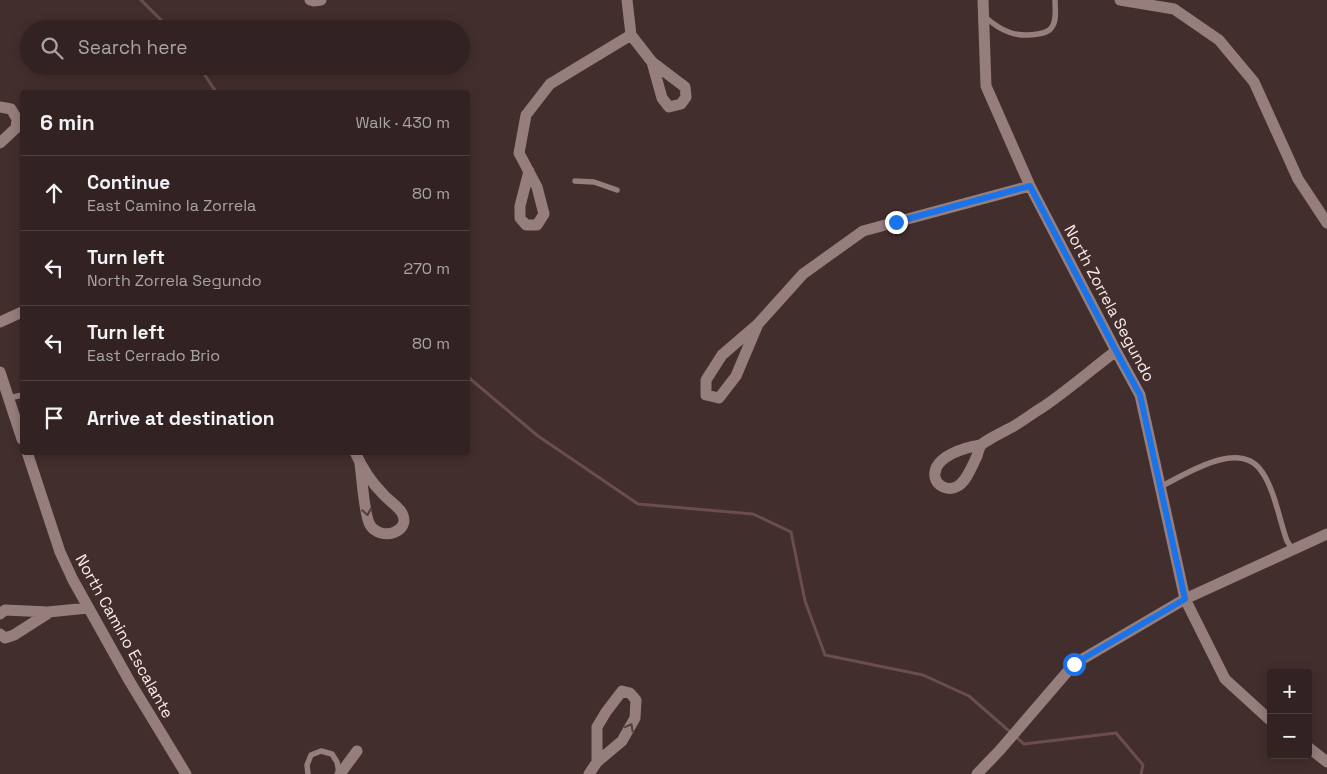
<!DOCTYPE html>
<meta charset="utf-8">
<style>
:root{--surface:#322222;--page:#3d2f2f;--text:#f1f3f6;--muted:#a8a4a5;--line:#4d3f40}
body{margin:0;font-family:"Space Grotesk",sans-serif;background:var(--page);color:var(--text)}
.controls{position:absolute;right:15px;bottom:15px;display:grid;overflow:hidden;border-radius:5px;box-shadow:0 2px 12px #0003}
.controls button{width:45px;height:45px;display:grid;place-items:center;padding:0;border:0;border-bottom:1px solid var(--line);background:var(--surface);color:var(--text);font:25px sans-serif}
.stop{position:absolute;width:15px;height:15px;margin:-11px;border:4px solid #1a73e8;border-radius:50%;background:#fff}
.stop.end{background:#1a73e8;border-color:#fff;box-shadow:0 1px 5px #0008}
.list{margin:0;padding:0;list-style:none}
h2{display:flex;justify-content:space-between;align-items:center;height:65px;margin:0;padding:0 20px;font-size:21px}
h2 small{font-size:16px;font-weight:400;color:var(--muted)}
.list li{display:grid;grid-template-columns:32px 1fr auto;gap:15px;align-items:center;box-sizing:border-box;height:75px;padding:0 20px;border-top:1px solid var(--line)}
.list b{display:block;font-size:19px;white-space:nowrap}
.list p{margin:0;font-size:16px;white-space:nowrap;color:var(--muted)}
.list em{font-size:16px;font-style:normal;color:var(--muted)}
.icon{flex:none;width:28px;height:28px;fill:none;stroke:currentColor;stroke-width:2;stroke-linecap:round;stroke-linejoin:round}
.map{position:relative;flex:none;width:1327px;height:774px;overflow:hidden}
.search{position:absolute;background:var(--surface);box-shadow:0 2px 12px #0003;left:20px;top:20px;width:450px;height:55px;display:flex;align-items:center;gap:12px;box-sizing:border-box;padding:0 18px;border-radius:28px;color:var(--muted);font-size:19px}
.panel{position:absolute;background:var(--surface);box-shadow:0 2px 12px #0003;left:20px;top:90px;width:450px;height:365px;border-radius:5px}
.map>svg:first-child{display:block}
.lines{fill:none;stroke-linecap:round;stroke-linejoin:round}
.stream{stroke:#6c4d4e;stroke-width:3}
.lane{stroke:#967e7c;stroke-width:5.5}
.street{stroke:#967e7c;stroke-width:11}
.oneway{stroke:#533e3d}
.route{stroke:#1a73e8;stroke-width:6}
.labels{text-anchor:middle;stroke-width:5;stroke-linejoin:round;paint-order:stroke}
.street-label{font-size:16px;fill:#fbedec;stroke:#422e2d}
</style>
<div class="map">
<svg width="1327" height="774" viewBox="0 0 1327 774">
<rect width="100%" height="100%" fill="#422e2d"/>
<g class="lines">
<path class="stream" d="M141,0L170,29
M199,66L216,92
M468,377L538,436L638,504L753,514L791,532L805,601L825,655L923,675L969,696L1024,744L1116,733L1143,765L1141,774"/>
<path class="lane" d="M985,17C1001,31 1016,38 1038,34C1044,33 1049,32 1052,27C1057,20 1055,8 1055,0
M575,181L594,182L617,190
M9,398L22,395
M1160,487C1186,474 1240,438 1262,472C1274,488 1280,522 1287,541L1293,550
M308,774L307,765L311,755L321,751L332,754L337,762L339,773"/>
<path class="street" d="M310,0L314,1L321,0
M983,0L986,86L1030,186L1116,351L1140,395L1185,599L1225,679L1271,721
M1120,0L1174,9L1219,40L1254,82L1298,179L1327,223
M631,35L652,62L662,98L669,107L681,104L686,97L685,87L652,62
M0,107L11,109L17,119L16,128L0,143
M529,171L520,206V218L526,225H537L544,214L537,187L519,153L526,115L550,84L631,35L627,0
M0,322L22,312
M758,324L722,355L706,380V395L719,398L736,376L758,324L803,274L863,231L1030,186
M0,372L22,439
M981,445C967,447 932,456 935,477C937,486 947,491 956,487C966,483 972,466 977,456C978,453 979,448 981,445C986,440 1007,430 1014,426C1024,420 1033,413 1043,407C1068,390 1092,369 1116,351
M27,452L60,552L73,580L130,682L186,774
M355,452C362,468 371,482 383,494C388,500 398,506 402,513C412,532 381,542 370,525C364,515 362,477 360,464
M0,614L5,610L48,612L88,608
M0,634L5,638L14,635L50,612
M1308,747L1327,762
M340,774L357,751
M589,774L597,762L622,741L635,718L636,700L630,693L622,691L606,712L597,727V762
M977,774L1000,750L1074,664L1185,599L1327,534"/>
</g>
<defs><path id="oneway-chevron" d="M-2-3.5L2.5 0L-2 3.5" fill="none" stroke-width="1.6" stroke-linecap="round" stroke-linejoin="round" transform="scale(1.25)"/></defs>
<g class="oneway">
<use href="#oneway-chevron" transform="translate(367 512) rotate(80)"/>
<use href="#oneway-chevron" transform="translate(630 727) rotate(-61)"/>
</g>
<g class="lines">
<path class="route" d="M896,222L1030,186L1116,351L1140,395L1185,599L1074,664"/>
</g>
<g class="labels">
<g class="street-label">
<text transform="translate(1110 303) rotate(62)" y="6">North Zorrela Segundo</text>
<text transform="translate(125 636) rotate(61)" y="6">North Camino Escalante</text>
</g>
</g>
</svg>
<div class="controls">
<button>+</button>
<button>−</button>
</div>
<div class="stop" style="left:1074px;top:664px"></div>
<div class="stop end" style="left:896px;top:222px"></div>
<div class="search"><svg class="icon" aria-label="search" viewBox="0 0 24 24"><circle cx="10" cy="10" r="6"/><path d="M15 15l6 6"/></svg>Search here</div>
<section class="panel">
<h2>6 min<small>Walk · 430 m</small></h2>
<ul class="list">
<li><svg class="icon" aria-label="ahead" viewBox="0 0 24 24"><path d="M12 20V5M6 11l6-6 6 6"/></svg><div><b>Continue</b><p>East Camino la Zorrela</p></div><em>80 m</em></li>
<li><svg class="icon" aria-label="left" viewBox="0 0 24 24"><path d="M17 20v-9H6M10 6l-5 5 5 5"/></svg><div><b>Turn left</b><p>North Zorrela Segundo</p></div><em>270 m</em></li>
<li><svg class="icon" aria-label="left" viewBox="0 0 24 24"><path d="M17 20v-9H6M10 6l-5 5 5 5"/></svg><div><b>Turn left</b><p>East Cerrado Brio</p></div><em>80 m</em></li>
<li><svg class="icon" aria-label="arrive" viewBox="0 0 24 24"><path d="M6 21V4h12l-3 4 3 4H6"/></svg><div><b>Arrive at destination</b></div></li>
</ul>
</section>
</div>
